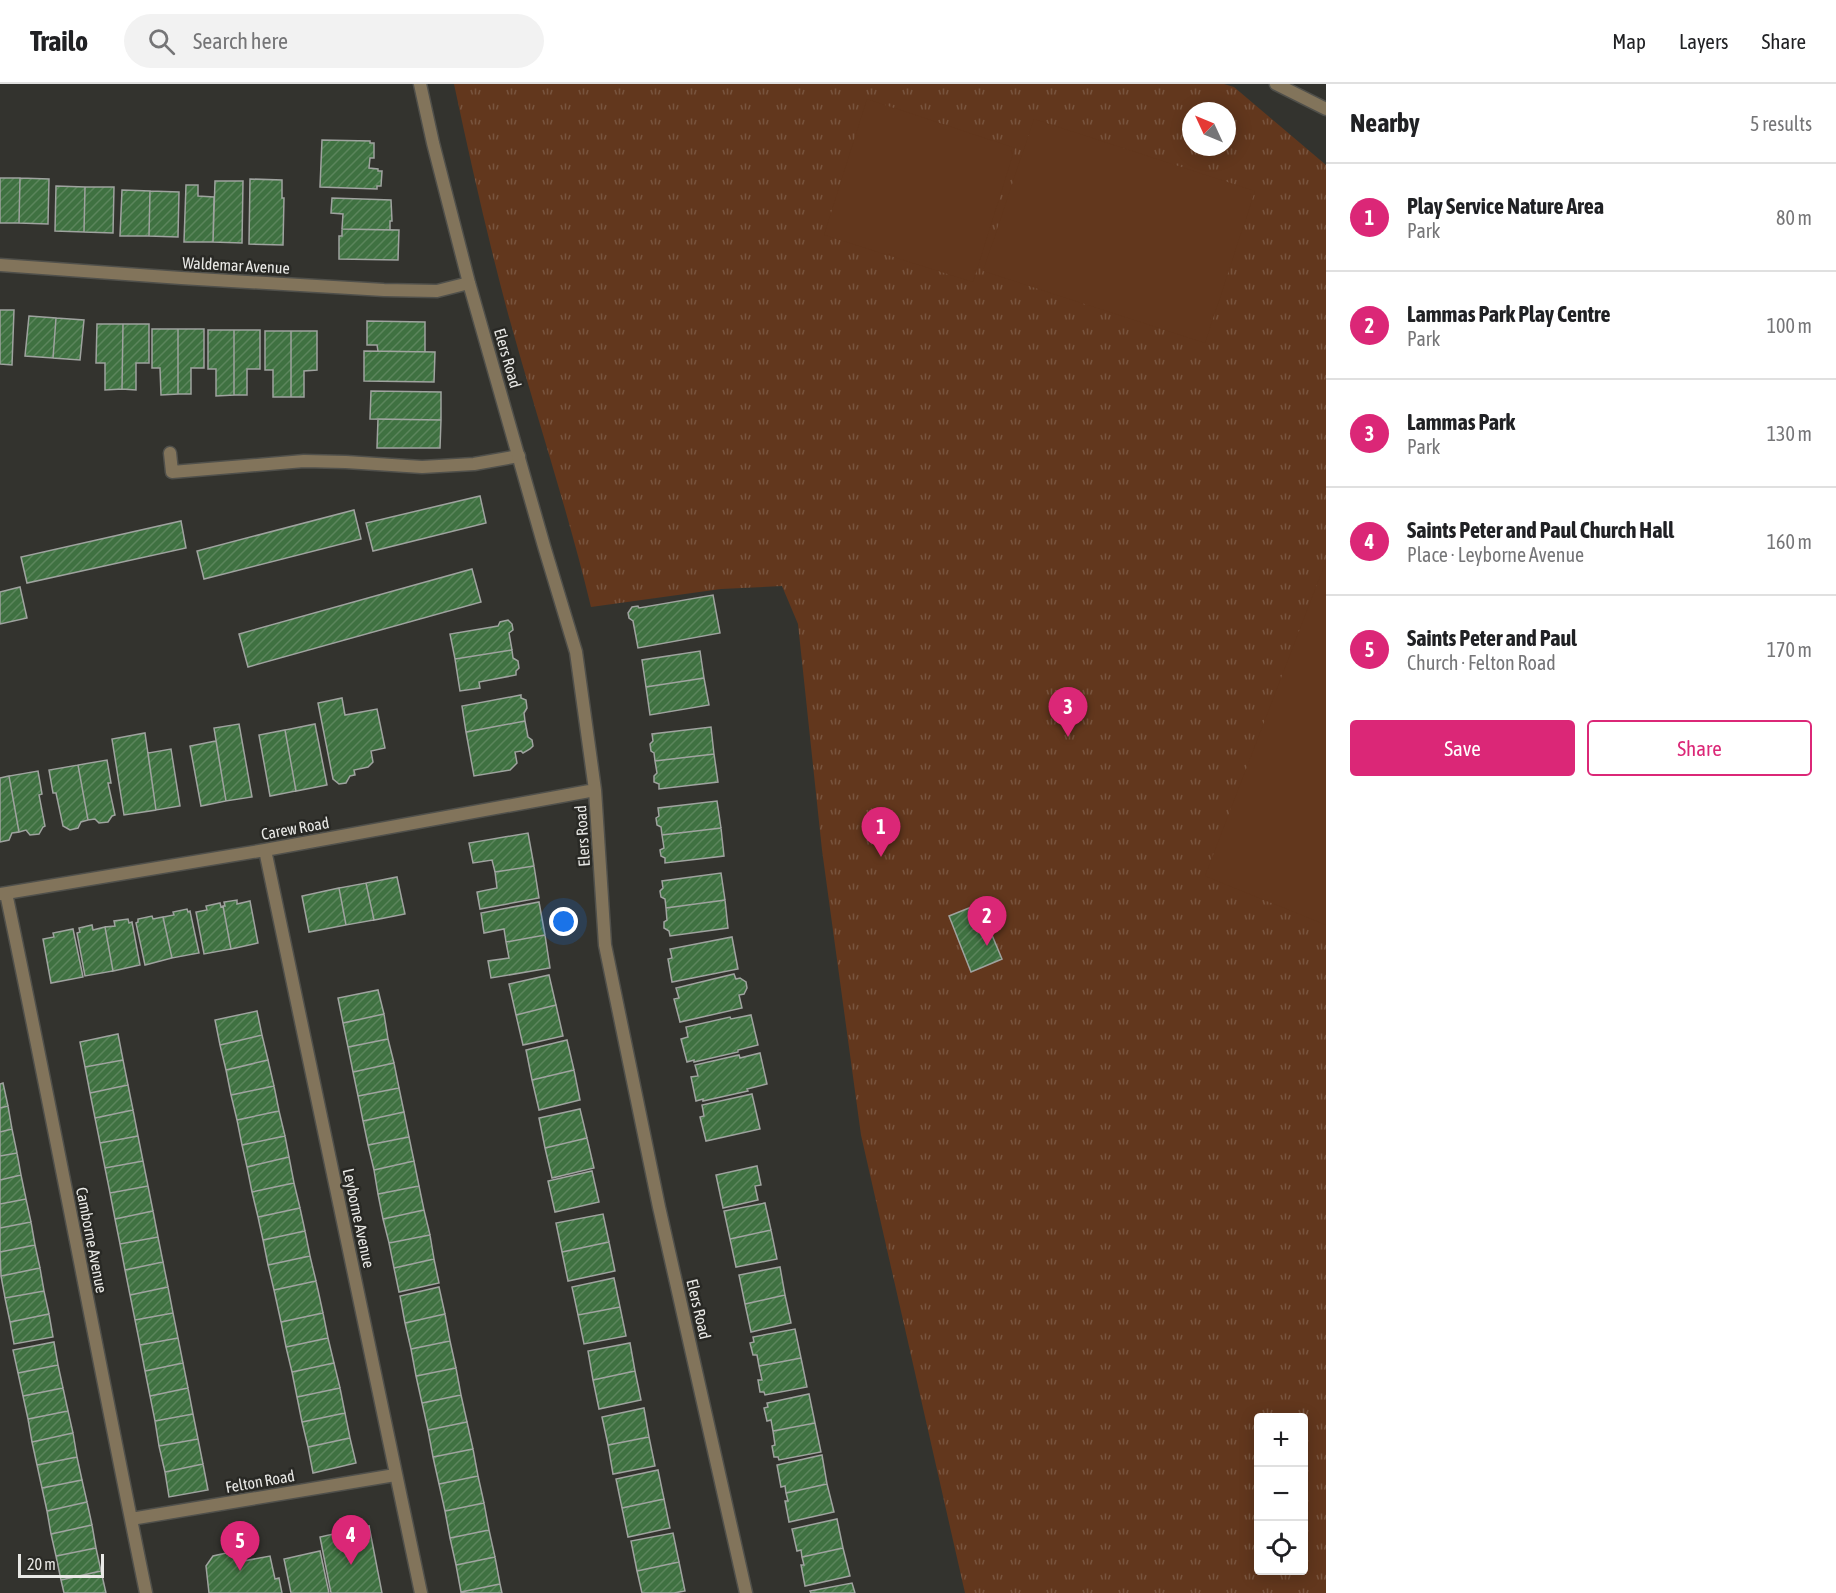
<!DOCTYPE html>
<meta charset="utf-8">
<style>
:root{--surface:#fff;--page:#f2f2f2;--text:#202124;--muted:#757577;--line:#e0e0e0;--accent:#db2777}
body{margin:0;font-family:"Asap Condensed",sans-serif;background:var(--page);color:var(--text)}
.controls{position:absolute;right:18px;bottom:18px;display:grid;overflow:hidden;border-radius:6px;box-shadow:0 3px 15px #0003}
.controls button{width:54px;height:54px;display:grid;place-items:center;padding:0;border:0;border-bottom:2px solid var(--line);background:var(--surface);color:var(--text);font:30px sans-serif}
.compass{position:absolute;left:1182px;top:18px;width:54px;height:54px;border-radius:50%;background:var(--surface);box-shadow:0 3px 15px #0003;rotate:314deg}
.scale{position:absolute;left:18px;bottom:15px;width:86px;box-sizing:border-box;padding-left:6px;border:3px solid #e9e9e6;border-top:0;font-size:16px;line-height:21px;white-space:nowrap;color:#e9e9e6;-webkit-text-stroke:4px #292925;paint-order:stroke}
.you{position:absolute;left:564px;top:838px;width:21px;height:21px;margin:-15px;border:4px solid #fff;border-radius:50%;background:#1a73e8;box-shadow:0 0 0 9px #1a73e833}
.badge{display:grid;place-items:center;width:39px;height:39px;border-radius:50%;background:var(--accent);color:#fff;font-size:20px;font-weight:700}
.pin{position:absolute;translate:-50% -50px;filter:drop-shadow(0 2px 3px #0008)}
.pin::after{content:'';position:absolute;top:32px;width:21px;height:18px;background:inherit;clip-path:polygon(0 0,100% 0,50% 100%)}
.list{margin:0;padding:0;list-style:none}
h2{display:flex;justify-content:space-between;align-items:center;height:78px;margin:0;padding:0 24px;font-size:26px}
h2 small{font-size:20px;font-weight:400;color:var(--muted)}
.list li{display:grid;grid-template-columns:39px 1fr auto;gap:18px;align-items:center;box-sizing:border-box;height:108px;padding:0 24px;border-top:2px solid var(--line)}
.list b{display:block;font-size:22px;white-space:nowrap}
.list p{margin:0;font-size:20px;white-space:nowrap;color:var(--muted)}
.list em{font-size:20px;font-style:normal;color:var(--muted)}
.actions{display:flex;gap:12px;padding:18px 24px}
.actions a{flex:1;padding:14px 0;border:2px solid var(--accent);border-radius:6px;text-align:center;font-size:21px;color:var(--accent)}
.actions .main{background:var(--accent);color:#fff}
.icon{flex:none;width:33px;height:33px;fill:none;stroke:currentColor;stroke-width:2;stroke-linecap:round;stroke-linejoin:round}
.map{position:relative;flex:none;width:1326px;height:1509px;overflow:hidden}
header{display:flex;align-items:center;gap:36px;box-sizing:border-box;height:84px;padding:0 30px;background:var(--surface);border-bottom:2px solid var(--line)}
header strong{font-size:28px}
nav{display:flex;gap:33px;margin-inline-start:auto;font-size:21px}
.search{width:420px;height:54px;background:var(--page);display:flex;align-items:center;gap:15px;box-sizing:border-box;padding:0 21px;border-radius:33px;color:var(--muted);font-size:22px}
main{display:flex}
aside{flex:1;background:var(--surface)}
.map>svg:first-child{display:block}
.grass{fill:url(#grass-tufts);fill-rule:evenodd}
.garden{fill:#62371d}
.building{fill:url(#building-hatch);stroke:#9fa39f;stroke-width:1.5}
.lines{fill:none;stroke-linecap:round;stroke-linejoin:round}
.service-casing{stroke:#50504b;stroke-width:15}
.minor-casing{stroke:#50504b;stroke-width:15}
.service{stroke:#82745b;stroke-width:12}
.minor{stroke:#82745b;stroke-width:12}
.labels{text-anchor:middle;stroke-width:5;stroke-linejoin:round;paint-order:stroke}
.street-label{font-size:16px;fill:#e9e9e6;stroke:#292925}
</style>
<header>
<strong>Trailo</strong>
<div class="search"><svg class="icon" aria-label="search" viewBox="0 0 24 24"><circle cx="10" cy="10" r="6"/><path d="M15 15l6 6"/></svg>Search here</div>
<nav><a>Map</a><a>Layers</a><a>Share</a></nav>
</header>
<main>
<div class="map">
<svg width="1326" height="1509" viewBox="0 0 1326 1509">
<defs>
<pattern id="grass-tufts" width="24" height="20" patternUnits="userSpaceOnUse" patternTransform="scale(1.5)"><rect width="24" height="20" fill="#62371d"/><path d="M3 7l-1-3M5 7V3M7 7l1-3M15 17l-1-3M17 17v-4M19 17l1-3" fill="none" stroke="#78543e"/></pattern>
<pattern id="building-hatch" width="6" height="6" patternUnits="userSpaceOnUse" patternTransform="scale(1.5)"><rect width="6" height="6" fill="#3f7141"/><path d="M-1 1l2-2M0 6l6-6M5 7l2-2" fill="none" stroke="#5b855c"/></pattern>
</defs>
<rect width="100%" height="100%" fill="#33332e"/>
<path class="grass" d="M454,0H1224L1234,3L1326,81V1509H965L861,1051L822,766L798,540L782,502L721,505L591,523C567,423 534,325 507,226C487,151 470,75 454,0ZM1191,27H1227V63H1191ZM1258,1334H1304V1486H1258Z"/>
<path class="garden" d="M867,15L1015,64L973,198L824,151Z
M1034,35L1255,107L1205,259L983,187Z
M1326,477V841L1205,792Z"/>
<path class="building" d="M322,56L370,57V59H374V74H370L369,84L378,85V87H382L381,102H377V105L320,103Z
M0,94H20L19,139H0Z
M20,94L49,95L48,140L19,139Z
M250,95L282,96V114H284L283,161L249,160Z
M215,97H243L242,159L213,158Z
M186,101H198V112L214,113L213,158H184Z
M56,102L85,103L84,148L55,147Z
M85,103H114L113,149L84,148Z
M122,106L150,107L149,152H120Z
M150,107L179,108L178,153L149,152Z
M332,114L391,116L392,137H390V146L342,145L343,130L331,129Z
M342,145L399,146L398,176L339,175V152H342Z
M0,226H14L12,281L0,280Z
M29,232L56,234L53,274L25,272Z
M56,234L84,236L80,276L53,274Z
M367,237L425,238V268L378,267L377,261H367Z
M97,240H123L122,305L105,306V279H96Z
M123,240H149V279H136V306L122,305Z
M152,245H178V310L161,311L160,284H152Z
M178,245H204V284H191V310H178Z
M208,246H234V311L216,312V285H208Z
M234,246H260V285H247V311H234Z
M265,247H291V313H273V286H265Z
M291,247H317V286L304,287V313H291Z
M364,267L435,268L434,298L364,297Z
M371,307L441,308V336L370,335Z
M378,335L441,336L440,364H377Z
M480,412L486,439L373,467L366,439Z
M354,426L361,455L204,495L197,467Z
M181,437L186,464L27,499L21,473Z
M472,485L481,518L248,583L239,550Z
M20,503L27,534L0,540V508Z
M713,511L720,549L638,564L633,537L629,534L628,529L632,523L638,522L639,524Z
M508,536L512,540L513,546L509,549L512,566L455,575L450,550L498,542L500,538Z
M512,566L513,574L518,577L519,584L516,587V591L479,598L480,604L460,607L455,575Z
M700,567L704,594L646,603L642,576Z
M704,594L709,621L650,631L646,603Z
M521,611V614L526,616L527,624L524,629L525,637L466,648L462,622Z
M342,614L345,631L377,625L385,664L371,667L373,678L368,683L354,686L355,691L350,692L346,699L339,700L333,695L318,619Z
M525,637L528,653L532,656L533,662L530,665L523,669L521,667L515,668L517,679L510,686L474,692L466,648Z
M239,640L252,713L226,717L214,644Z
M315,640L327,701L296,707L285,646Z
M711,643L714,670L655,677L654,669L651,667L650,660L653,657L652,650Z
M285,646L296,707L270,712L259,651Z
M145,649L156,726L124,731L112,655Z
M216,657L226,717L201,722L190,662Z
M171,665L180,722L156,726L148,669Z
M714,670L718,698L659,705V700L654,698V692L657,689L655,677Z
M107,676L111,699H108L115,731L112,732L108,738L99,739L95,735L88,736L78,681Z
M78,681L88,736L81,738L78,744L70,746L63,742L56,709H53L49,686Z
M38,687L42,710L39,711L45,742L43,743L39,750L30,751L26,746L19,748L9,692Z
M9,692L19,748L12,749L9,756L0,758V694Z
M717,717L721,744L662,751L661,743L657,741L656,734L659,732L658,724Z
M721,744L724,772L665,779V774L661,772L660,766L664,764L662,751Z
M528,749L534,782L495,788L492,776L473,779L469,759Z
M534,782L539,814L480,825L477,808L497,804L495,788Z
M721,789L725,816L666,824L665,815L661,813L660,807L663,804L662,797Z
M397,793L405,830L374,836L366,799Z
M366,799L374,836L346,841L339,804Z
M339,804L346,841L309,848L302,812Z
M237,816V820L250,817L258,859L231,865L223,822H225L224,818Z
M725,816L728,844L670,852L669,847L664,844V838L667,836L666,824Z
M539,818L545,851L506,858L504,845L484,849L481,829Z
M220,819L221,823L223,822L231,865L204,870L196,828L207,826L206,822Z
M979,820L1002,875L971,888L949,832Z
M187,825L188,828L190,827L199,869L172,874L163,833L174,831L173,828Z
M152,832L153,835L163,833L172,874L145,881L136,839L138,838V835Z
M128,835L129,839L132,838L140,881L113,887L105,843L115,842L114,837Z
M92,841L93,846L105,843L113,887L85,892L77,849L80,848L79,844Z
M73,845L83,893L51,899L43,855L54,853L53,849Z
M545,851L550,884L491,894L488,877L509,874L506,858Z
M732,853L738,885L672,898L668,875L672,874L670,865Z
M734,890L736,895L740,894L746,898L747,904L744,910L739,911L742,924L680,938L674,915L679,914L676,904Z
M549,891L556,921L516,931L509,900Z
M378,906L384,930L343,939L338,914Z
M556,921L563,952L523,961L516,931Z
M257,927L262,951L220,961L215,936Z
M384,930L388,955L348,963L343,939Z
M751,931L758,961L738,966V968L694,978V976L687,978L681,955L688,953L686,943L730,933L731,935Z
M118,950L123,976L85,983L80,958Z
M262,951L268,976L226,986L220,961Z
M388,955L394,979L353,988L348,963Z
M567,956L574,986L532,996L526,966Z
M760,969L767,1000L747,1005L748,1007L703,1017V1015L696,1017L691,993L698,992L695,981L739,971L740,974Z
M123,976L128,1001L90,1009L85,983Z
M268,976L274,1002L231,1011L226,986Z
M394,979L399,1004L358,1012L353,988Z
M574,986L580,1016L539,1026L532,996Z
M3,999L8,1022L0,1024V1000Z
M128,1001L133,1026L95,1034L90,1009Z
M274,1002L279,1027L237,1036L231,1011Z
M399,1004L404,1028L363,1037L358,1012Z
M752,1010L760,1045L706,1057L700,1033L704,1032L702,1021Z
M8,1022L12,1045L0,1048V1024Z
M580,1025L587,1054L545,1064L539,1034Z
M133,1026L138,1052L100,1059L95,1034Z
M279,1027L285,1052L242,1061L237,1036Z
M404,1028L409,1053L368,1061L363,1037Z
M12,1045L17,1069L0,1072V1048Z
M138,1052L143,1077L105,1084L100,1059Z
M285,1052L289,1073L247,1083L242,1061Z
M409,1053L414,1077L374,1086L368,1061Z
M587,1054L594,1084L552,1094L545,1064Z
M17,1069L21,1091L0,1096V1072Z
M289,1073L294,1099L252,1108L247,1083Z
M143,1077L148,1102L110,1109L105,1084Z
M414,1077L419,1102L378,1110L374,1086Z
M757,1082L761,1101L755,1102L758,1116L723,1124L716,1091Z
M592,1087L599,1118L555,1128L548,1097Z
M21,1091L26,1115L0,1120V1096Z
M294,1099L300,1124L258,1133L252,1108Z
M148,1102L153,1127L115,1135L110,1109Z
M419,1102L424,1126L383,1135L378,1110Z
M26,1115L31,1138L0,1144V1120Z
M765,1119L771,1146L730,1155L724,1127Z
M300,1124L305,1147L263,1156L258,1133Z
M424,1126L430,1151L389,1159L383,1135Z
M153,1127L158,1153L120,1160L115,1135Z
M603,1130L609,1158L562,1168L556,1139Z
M31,1138L35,1161L0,1168V1144Z
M771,1146L777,1175L736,1183L730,1155Z
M305,1147L310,1172L268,1181L263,1156Z
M430,1151L434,1175L394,1184L389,1159Z
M158,1153L163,1178L125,1186L120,1160Z
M609,1158L615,1187L568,1197L562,1168Z
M35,1161L40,1184L1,1192L0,1168Z
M310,1172L316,1197L274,1206L268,1181Z
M434,1175L439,1199L399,1208L394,1184Z
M163,1178L168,1203L130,1211L125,1186Z
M780,1183L785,1211L745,1220L739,1191Z
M40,1184L44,1207L5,1214L1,1192Z
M614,1194L620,1223L578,1231L572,1203Z
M316,1197L323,1229L281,1238L274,1206Z
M168,1203L173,1229L135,1236L130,1211Z
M439,1203L445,1230L405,1239L400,1212Z
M44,1207L49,1230L10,1238L5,1214Z
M785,1211L791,1239L751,1248L745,1220Z
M620,1223L626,1252L584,1260L578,1231Z
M173,1229L178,1254L140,1261L135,1236Z
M323,1229L328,1254L286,1263L281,1238Z
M49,1230L53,1253L14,1260L10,1238Z
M445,1230L450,1257L411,1265L405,1239Z
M795,1245L801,1274L759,1282L757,1271H753L750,1259L754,1258L753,1253Z
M178,1254L183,1279L145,1287L140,1261Z
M328,1254L334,1279L292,1288L286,1263Z
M450,1257L456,1284L416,1292L411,1265Z
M54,1258L58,1281L18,1289L13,1266Z
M630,1259L635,1287L593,1296L588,1267Z
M801,1274L807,1303L765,1311L764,1308H760L758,1296H762L759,1282Z
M183,1279L188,1304L150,1312L145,1287Z
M334,1279L340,1304L297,1313L292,1288Z
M58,1281L63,1304L23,1312L18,1289Z
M456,1284L461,1311L422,1319L416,1292Z
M635,1287L641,1316L599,1325L593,1296Z
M63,1304L68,1327L28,1335L23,1312Z
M188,1304L193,1330L155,1337L150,1312Z
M340,1304L345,1329L302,1338L297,1313Z
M809,1310L815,1339L773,1347L771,1336L767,1337L764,1324L768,1323L767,1319Z
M461,1311L467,1338L428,1346L422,1319Z
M644,1324L649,1353L608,1361L602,1333Z
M68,1327L73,1349L32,1358L28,1335Z
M345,1329L350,1354L308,1363L302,1338Z
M193,1330L198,1355L159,1362L155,1337Z
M467,1338L473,1365L433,1373L428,1346Z
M815,1339L821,1368L779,1376L778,1373H774L772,1362L775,1361L773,1347Z
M73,1349L77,1373L37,1381L32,1358Z
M649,1353L655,1382L613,1390L608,1361Z
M350,1354L356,1379L313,1389L308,1363Z
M198,1355L203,1380L165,1388L159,1362Z
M473,1365L478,1392L439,1400L433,1373Z
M822,1371L827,1400L786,1409L785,1402L781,1403L777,1381Z
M77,1373L82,1396L42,1404L37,1381Z
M203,1380L208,1406L169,1413L165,1388Z
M658,1386L664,1415L622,1424L616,1395Z
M478,1392L484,1419L445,1427L439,1400Z
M82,1396L87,1418L47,1427L42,1404Z
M827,1400L834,1428L789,1438L785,1417H788L786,1409Z
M664,1415L670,1444L628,1453L622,1424Z
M87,1418L92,1441L51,1450L47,1427Z
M484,1419L489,1446L450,1454L445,1427Z
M837,1435L843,1464L802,1473L801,1466L797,1467L792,1445Z
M92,1441L96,1464L56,1472L51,1450Z
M369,1442L382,1509H331L320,1453Z
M489,1446L495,1473L456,1481L450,1454Z
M673,1449L679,1478L637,1487L631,1457Z
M96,1464L101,1487L61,1496L56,1472Z
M843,1464L850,1492L805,1502L801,1481H804L802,1473Z
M320,1467L329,1509H291L284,1475Z
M226,1469L238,1476V1478L270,1472L275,1495L279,1494L282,1509H209L206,1482L213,1472Z
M495,1473L500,1500L461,1508L456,1481Z
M679,1478L685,1507L674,1509H642L637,1487Z
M101,1487L106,1509H64L61,1496Z
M852,1499L855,1509H811L810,1507Z
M500,1500L502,1509H461V1508Z"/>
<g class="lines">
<g class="service-casing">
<path id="service" d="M170,369L172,388L304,377L346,378L422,383L474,380L519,372"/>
</g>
<g class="minor-casing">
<path id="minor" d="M420,0L433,59L469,199L544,462L576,568L595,706L605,861L659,1123L746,1509
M1276,0L1326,25
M0,181L181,194L384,206L437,207L469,199
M265,766L421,1509
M6,809C55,1042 98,1276 146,1509
M0,810L265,766L595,706
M131,1435L395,1391"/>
</g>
<use href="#service" class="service"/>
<use href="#minor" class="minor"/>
</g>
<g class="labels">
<g class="street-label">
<text transform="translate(236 181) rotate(3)" y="6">Waldemar Avenue</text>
<text transform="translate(508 274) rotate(74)" y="6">Elers Road</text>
<text transform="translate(295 744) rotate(-10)" y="6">Carew Road</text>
<text transform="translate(582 752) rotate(-94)" y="6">Elers Road</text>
<text transform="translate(359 1134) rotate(78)" y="6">Leyborne Avenue</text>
<text transform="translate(92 1156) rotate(79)" y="6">Camborne Avenue</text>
<text transform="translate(699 1225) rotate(77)" y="6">Elers Road</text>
<text transform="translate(260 1397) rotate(-10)" y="6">Felton Road</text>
</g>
</g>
</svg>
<div class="controls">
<button>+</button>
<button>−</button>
<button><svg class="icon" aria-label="locate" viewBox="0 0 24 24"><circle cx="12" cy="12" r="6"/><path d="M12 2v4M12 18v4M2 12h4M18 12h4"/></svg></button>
</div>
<svg class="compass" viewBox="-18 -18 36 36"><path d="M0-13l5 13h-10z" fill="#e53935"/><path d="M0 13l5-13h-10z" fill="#757577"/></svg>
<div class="scale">20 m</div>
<div class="you"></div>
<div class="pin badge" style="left:881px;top:773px">1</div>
<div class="pin badge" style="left:987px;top:862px">2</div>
<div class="pin badge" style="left:1068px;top:653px">3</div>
<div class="pin badge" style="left:351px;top:1481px">4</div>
<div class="pin badge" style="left:240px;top:1487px">5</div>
</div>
<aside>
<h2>Nearby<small>5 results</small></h2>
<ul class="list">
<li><span class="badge">1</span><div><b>Play Service Nature Area</b><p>Park</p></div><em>80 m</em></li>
<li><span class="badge">2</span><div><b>Lammas Park Play Centre</b><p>Park</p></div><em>100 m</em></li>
<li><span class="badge">3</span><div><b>Lammas Park</b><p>Park</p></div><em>130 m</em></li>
<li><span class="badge">4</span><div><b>Saints Peter and Paul Church Hall</b><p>Place · Leyborne Avenue</p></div><em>160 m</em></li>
<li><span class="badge">5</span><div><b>Saints Peter and Paul</b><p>Church · Felton Road</p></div><em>170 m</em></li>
</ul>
<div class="actions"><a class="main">Save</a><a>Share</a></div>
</aside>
</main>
